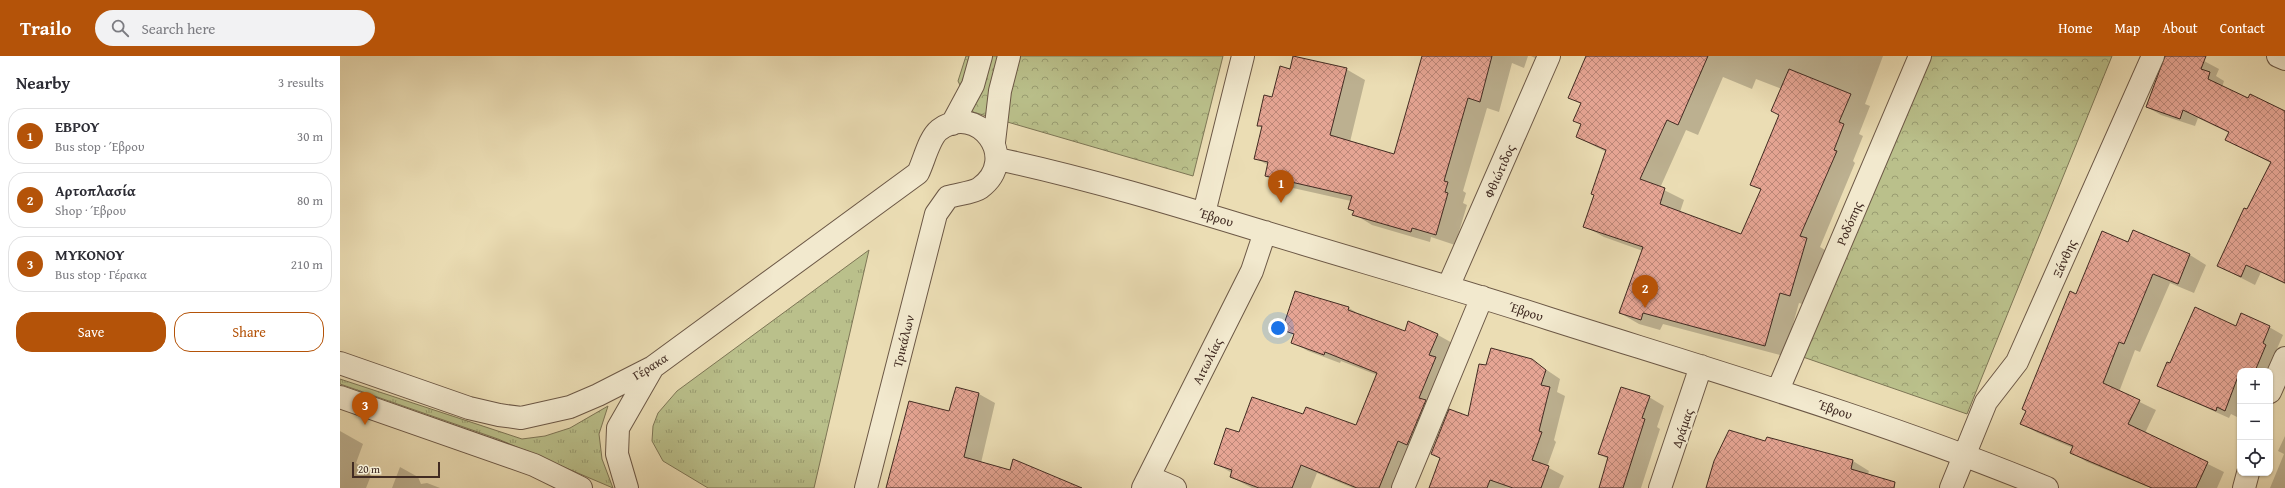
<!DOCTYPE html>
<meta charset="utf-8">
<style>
:root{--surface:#fff;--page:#f2f2f3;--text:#2b2b33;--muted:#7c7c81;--line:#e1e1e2;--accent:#b45309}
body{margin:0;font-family:"Gentium Book Plus",serif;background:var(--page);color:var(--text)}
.controls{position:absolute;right:12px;bottom:12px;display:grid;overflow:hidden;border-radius:8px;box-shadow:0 1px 3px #0004}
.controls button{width:36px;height:36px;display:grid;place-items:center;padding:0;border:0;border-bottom:1px solid var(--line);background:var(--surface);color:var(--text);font:20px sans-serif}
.scale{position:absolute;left:12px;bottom:10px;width:88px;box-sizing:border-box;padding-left:4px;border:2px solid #412b22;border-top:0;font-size:11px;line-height:14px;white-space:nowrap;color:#412b22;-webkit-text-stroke:3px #f2e9ce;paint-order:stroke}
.you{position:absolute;left:938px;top:272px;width:14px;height:14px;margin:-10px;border:3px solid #fff;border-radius:50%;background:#1a73e8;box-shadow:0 0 0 6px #1a73e833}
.badge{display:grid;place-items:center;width:26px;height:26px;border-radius:50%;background:var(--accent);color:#fff;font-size:13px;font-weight:700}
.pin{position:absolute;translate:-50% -33px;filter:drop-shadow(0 1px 2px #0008)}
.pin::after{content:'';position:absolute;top:21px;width:14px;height:12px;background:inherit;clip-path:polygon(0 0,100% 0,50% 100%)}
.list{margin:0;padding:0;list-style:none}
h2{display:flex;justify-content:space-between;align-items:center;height:52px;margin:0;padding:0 16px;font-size:17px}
h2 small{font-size:13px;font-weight:400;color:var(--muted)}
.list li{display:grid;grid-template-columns:26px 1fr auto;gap:12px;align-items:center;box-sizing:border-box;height:56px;margin:0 8px 8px;padding:0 8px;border:1px solid var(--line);border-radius:16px}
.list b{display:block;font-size:15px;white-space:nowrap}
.list p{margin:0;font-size:13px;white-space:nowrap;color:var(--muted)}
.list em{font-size:13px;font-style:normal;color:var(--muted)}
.actions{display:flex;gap:8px;padding:12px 16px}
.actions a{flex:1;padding:9px 0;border:1px solid var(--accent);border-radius:16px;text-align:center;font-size:14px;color:var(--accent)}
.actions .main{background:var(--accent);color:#fff}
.icon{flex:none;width:22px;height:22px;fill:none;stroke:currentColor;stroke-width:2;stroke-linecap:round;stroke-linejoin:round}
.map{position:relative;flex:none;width:1945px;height:432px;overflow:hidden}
header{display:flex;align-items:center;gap:24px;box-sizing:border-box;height:56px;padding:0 20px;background:var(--accent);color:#fff}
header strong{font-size:19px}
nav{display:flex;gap:22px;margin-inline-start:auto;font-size:14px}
.search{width:280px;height:36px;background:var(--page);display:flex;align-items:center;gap:10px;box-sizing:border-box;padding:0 14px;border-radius:22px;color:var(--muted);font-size:15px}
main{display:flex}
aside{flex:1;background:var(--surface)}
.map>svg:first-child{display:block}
.grass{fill:url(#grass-tufts);stroke:#7e7656}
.forest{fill:url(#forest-crowns);stroke:#7e7656}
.shadow{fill:#0003;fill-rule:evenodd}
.building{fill:url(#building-cross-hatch);stroke:#412b22}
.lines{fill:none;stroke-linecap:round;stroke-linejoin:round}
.minor-casing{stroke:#6c5846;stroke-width:24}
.minor{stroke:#f2e9ce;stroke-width:22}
.labels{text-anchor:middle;stroke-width:4;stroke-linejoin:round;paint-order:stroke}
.street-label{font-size:13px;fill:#412b22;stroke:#f2e9ce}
</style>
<header>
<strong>Trailo</strong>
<div class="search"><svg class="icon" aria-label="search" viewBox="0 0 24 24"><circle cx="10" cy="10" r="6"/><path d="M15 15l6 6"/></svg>Search here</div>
<nav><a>Home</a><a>Map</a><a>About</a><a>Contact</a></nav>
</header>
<main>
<aside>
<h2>Nearby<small>3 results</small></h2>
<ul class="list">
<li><span class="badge">1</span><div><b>ΕΒΡΟΥ</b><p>Bus stop · Έβρου</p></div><em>30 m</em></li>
<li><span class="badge">2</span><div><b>Αρτοπλασία</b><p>Shop · Έβρου</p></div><em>80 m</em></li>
<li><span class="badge">3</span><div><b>ΜΥΚΟΝΟΥ</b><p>Bus stop · Γέρακα</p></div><em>210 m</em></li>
</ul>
<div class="actions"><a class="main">Save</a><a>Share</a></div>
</aside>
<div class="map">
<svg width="1945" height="432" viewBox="0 0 1945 432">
<defs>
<pattern id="grass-tufts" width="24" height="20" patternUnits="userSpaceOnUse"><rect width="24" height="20" fill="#bac08b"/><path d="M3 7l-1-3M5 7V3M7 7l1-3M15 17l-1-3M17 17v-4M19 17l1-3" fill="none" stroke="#999c71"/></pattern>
<pattern id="forest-crowns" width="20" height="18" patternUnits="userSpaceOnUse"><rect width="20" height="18" fill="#bac08b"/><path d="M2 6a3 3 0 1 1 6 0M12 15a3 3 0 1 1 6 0" fill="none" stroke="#999c71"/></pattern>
<pattern id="building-cross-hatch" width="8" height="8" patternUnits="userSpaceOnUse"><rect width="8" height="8" fill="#e6a594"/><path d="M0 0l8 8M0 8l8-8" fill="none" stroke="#bc8778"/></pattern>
</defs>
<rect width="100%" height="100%" fill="#ebddb4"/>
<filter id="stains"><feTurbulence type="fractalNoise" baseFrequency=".005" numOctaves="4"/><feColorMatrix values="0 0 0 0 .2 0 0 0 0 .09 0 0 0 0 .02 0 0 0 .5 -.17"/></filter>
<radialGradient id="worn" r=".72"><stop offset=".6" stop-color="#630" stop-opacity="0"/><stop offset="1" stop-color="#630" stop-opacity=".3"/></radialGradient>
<path class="grass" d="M529,194L474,432H368L323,405L312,385L313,370L318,357L337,335Z
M0,323L182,383L205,380L230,372L268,350L259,378L262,403L273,432L158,383L0,328Z"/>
<path class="forest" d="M626,0H883L853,120L633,56L618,25Z
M1590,0H1772L1627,358L1463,301Z"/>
<path class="shadow" d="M1083,0H1188L1184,12L1172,7L1159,56L1147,52L1123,135L1126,137L1123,147L1127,149L1115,189L1091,181L1090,186L1032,169L1014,158L1015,156L1009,153L1011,145L944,130L926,119L928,109L915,102L922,72L918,69L950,14L1006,13L1025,24L1010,86L1055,100Z
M1191,0H1200L1199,4Z
M1247,0H1543L1525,48L1530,50L1519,78L1523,80L1513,105L1515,107L1480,191L1485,194L1469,250L1459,247L1444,300L1323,268L1320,274L1299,268L1280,257L1303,195L1264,181L1244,170L1255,140L1252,138L1266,96L1237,81L1242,69L1234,64L1241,48L1229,41ZM1383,21L1412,33L1416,23L1442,33L1440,59L1411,128L1421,134L1402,179L1340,156L1344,144L1320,132L1346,74L1358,79Z
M1826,0H1852L1864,5L1879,13L1876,20L1884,25L1882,31L1909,43L1945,56V228L1921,216L1915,229L1878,210L1931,107L1886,84L1889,77L1858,62L1855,70L1821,59L1807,51Z
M1793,176L1850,199L1866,209L1854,237L1830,227L1800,296L1795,294L1779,336L1816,354L1805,377L1884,416L1877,432H1811L1747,406L1731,396L1733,392L1698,377L1682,368L1737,240L1788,187Z
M956,237L1009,252L1022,260L1065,276L1098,279L1114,288L1059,432H1013L977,417L971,432H912L891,421L892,417L876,408L964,359L1017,370L1037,319L1001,305L1000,307L968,295L952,286L954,279L943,273Z
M1896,271H1929L1943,279L1936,295L1939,297L1930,315H1900L1899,362L1891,358L1889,362L1818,330L1831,308Z
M1192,304L1220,323L1217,336L1225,340L1214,384L1216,386L1207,411L1224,420L1219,432H1090L1101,403L1092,398L1129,362L1147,310Z
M639,338L655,347L641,407L737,432H547L610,356Z
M1309,341L1324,350L1317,371L1320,373L1301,432H1260L1268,403L1259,398Z
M0,375L23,388L16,407L32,417L26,432H0Z
M1945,380V432H1930L1944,398L1938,395Z
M1428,382L1513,405L1529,415L1527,421L1366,432L1426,387Z
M60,411L78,421L81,428L87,427L100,432H52Z"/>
<path class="building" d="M953,0L1007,12L990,79L1054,98L1082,0H1152L1140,46L1128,42L1104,125L1108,126L1105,136L1108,137L1096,179L1072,172L1071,176L1012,159L1014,155L1008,153L1012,140L925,120L928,106L914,103L922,70H917L924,39L932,41L940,10L950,13Z
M1246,0H1368L1338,69L1327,64L1300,123L1325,132L1320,148L1401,178L1421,133L1410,129L1439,59L1431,55L1449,13L1511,38L1499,66L1504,68L1494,94L1497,95L1460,180L1467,182L1450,240L1440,237L1425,290L1303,257L1301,264L1279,257L1303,191L1243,171L1254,139L1251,138L1266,94L1236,81L1241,68L1233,65L1241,47L1228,42Z
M1825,0H1866L1861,13L1870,16L1868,23L1908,42L1910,38L1945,55V227L1906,209L1901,221L1877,210L1904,152L1907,153L1931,106L1885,84L1889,76L1843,54L1840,63L1806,51Z
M1793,174L1850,198L1838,228L1813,218L1784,288L1779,286L1763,327L1800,344L1788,368L1868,406L1856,432H1812L1730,397L1733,390L1680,368L1686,355L1682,353L1730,235L1736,238L1762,175L1788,186Z
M955,235L1009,251L1008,254L1065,275L1068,265L1098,278L1089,299L1096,301L1079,342L1086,344L1067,389L1058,385L1039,432H1017L961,409L952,432H919L890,421L892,414L874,408L886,372L899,376L912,341L963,358L966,351L1016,369L1037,317L985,296L984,299L951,287L954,278L942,274Z
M1855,251L1896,270L1901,257L1930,270L1923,287L1926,289L1915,315H1900L1885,355L1877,351L1876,355L1817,330L1827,306L1830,307Z
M1151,292L1192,303L1206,314L1201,329L1210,331L1199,375L1202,376L1192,404L1209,410L1201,432H1173L1150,424L1147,432H1089L1100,402L1091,398L1109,353L1128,360L1139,308L1146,309Z
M616,331L639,337L624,401L670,414L673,403L742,432H546L569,345L609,355Z
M1281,331L1310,340L1302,362L1305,363L1283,432H1259L1268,401L1258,398Z
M1389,374L1425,385L1427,381L1513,404L1511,413L1555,426L1554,432H1366L1374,405Z"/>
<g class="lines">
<g class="minor-casing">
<path id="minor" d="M1938,0L1945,3
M612,68L633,29L641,0
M654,86L660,35L669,0
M658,103C747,122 836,149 924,176C1019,205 1115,232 1210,263C1377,316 1545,365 1707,432
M864,157L903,0
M1108,231L1209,0
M0,307L129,352L159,359L181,362L230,351L258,339L313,311L578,117C584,105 589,82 599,74C637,45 681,102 640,132C633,137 617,138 608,141L596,158L526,432
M1438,334L1580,0
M1930,336L1945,302
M0,341L194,409L241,432
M809,421L835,432
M287,432L277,398L278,372L313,311
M803,432L912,215L925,176
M1063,432L1142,241
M1320,432L1361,310
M1611,432L1646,346L1677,306L1813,0
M1904,432L1908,417"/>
</g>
<use href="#minor" class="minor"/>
</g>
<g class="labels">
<g class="street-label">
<text transform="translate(1159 115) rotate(-66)" y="5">Φθιώτιδος</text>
<text transform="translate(876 161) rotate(17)" y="5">Έβρου</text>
<text transform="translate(1509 167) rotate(-67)" y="5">Ροδόπης</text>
<text transform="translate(1724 202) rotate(-66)" y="5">Ξάνθης</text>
<text transform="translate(1186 255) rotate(18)" y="5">Έβρου</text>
<text transform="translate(563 285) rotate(-76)" y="5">Τρικάλων</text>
<text transform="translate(867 305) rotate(-63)" y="5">Αιτωλίας</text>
<text transform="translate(310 310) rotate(-32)" y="5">Γέρακα</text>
<text transform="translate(1495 353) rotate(19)" y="5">Έβρου</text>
<text transform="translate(1342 372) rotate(-71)" y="5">Δράμας</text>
</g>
</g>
<rect width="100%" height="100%" filter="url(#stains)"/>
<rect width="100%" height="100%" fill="url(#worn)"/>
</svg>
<div class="controls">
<button>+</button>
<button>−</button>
<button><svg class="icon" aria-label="locate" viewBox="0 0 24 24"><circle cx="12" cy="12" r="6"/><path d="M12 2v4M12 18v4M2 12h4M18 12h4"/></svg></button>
</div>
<div class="scale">20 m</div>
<div class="you"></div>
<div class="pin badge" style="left:941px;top:147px">1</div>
<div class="pin badge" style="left:1305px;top:252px">2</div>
<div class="pin badge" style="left:25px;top:369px">3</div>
</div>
</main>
